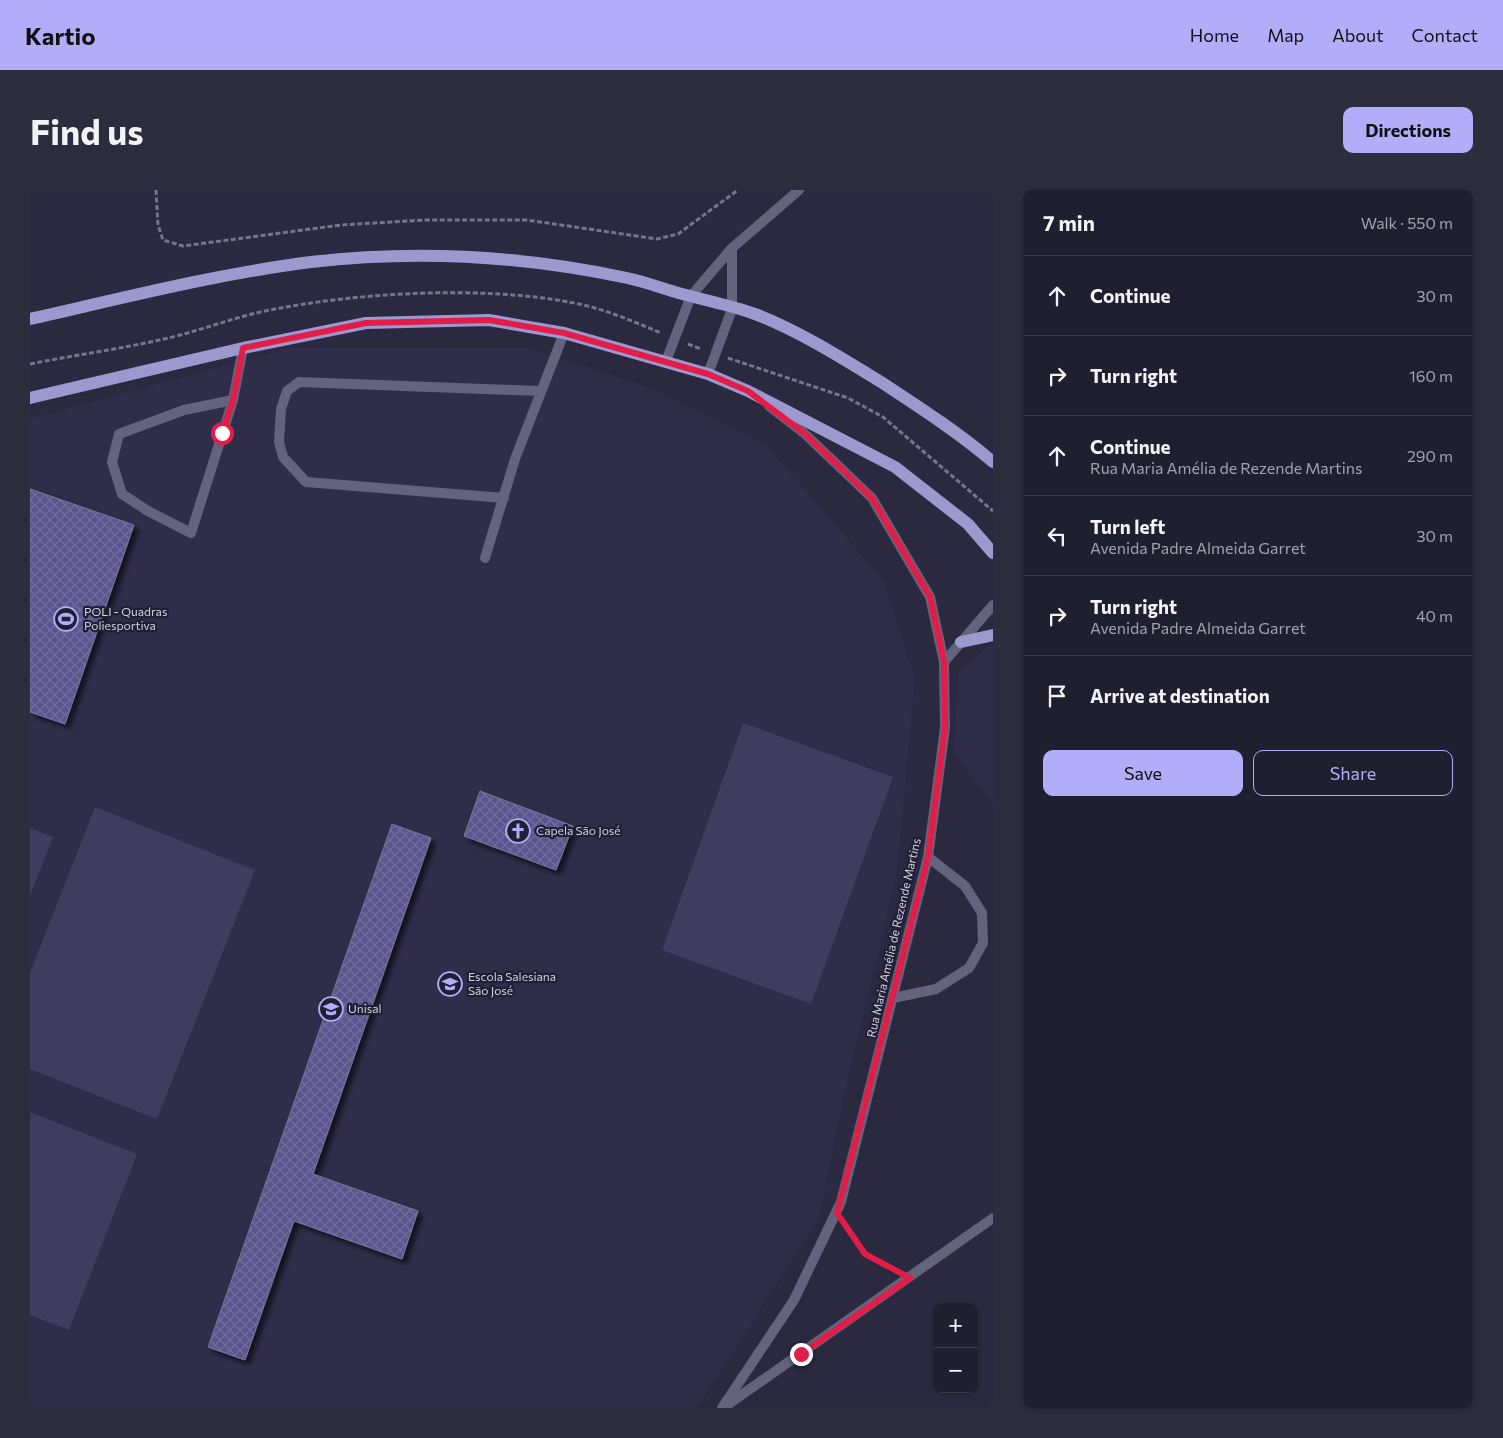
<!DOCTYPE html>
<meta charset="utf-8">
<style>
:root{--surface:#201f30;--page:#2d2c3c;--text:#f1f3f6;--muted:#a2a2ab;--line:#3d3d4c;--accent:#b2adf9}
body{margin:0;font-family:Commissioner,sans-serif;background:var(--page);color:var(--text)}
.controls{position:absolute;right:15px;bottom:15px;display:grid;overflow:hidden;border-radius:10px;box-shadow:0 1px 4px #0004}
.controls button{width:45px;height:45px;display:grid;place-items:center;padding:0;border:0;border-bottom:1px solid var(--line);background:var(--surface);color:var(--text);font:25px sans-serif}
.stop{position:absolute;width:15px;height:15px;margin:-11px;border:4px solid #e11d48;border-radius:50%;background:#fff}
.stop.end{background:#e11d48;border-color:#fff;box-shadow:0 1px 5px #0008}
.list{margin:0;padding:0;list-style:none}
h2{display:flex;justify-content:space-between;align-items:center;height:65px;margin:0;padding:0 20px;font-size:21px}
h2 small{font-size:16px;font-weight:400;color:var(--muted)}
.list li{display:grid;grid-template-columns:32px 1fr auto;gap:15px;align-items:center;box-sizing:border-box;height:80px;padding:0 20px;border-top:1px solid var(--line)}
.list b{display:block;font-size:19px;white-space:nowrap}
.list p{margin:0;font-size:16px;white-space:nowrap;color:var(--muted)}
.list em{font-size:16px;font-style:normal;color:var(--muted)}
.actions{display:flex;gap:10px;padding:15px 20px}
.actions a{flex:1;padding:11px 0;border:1px solid var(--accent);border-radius:10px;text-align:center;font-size:18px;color:var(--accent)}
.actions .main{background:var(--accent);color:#111}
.icon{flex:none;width:28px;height:28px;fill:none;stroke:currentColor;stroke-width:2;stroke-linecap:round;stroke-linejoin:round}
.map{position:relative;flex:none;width:963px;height:1218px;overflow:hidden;border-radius:10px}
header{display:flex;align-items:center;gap:30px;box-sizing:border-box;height:70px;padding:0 25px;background:var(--accent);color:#111}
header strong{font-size:24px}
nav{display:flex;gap:28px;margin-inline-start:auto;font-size:18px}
.intro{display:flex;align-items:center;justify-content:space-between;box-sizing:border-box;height:120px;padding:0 30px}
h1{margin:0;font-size:35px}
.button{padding:12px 22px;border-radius:10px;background:var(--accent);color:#111;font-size:18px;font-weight:700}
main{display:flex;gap:30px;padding:0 30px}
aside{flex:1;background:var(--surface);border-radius:10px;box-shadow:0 1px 4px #0004}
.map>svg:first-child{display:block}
.built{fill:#302d4b}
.grass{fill:#3f3c5f}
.building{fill:url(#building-cross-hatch);stroke:#787793;filter:url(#shadow)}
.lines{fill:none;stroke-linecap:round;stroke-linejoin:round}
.path{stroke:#777689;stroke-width:3;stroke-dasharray:5 2.5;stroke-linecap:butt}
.service{stroke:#64637d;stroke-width:10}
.minor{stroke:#64637d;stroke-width:10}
.tertiary{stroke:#64637d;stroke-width:10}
.primary{stroke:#9b99ce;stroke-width:12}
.route{stroke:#e11d48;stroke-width:6}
.labels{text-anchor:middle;stroke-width:4.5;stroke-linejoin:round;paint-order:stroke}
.poi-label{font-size:12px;fill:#d0d0df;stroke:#211f35;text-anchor:start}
.street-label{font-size:12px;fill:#d0d0df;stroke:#211f35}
</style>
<header>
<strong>Kartio</strong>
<nav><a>Home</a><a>Map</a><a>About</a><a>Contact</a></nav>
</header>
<div class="intro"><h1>Find us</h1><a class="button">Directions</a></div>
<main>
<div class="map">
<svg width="963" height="1218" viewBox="0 0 963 1218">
<defs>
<pattern id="building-cross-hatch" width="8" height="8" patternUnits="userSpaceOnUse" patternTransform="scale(1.25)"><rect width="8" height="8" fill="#5a558e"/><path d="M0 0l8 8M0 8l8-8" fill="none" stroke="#716c9d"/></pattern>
<filter id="shadow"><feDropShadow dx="4.5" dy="4.5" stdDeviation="2.5" flood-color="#0009"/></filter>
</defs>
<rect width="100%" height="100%" fill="#2a2940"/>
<path class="built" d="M260,158H499L623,199L736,255L854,391L885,488L867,683L814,905L789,1028L670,1213L661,1218H0V229Z
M959,455L963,456V614L924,563L928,483Z"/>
<path class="grass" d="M713,533L863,587L781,814L632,760Z
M65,617L225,680L127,929L0,879V783Z
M0,638L23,647L0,706Z
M0,922L107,964L39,1140L0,1125Z"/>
<path class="building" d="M0,299L104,335L35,534L0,522Z
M450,601L543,636L526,680L434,646Z
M362,634L401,648L283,984L388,1021L372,1069L264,1031L215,1170L178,1157Z"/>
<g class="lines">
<path class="path" d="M126,0L128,35L133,50L153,56L311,35L395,30H497L627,49L648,44L708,0
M658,154L671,159
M698,168L818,208L853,227L963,321
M0,174C45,165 90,159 134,149C170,141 204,127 240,120C331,102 458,95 549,114C577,120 605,132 631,143
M816,1036L835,1064L863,1079"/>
<path class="service" d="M203,210L154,220L89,244L82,272L92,304L118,321L161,343L203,210L213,158
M474,308L276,292L253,267L249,252L251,219L257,201L269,192L510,201
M455,368L485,269L534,143"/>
<path class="minor" d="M914,472L963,415
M863,808L906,799L939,778L953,753L952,723L935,696L898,667
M692,1218L764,1110L811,1012L898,667L915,538L914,472L900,407L842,308L774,243L739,216"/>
<path class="tertiary" d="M636,171L661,106L702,58L769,0
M678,184L702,119V58
M693,1218L963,1028"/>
<path class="primary" d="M0,129C93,108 186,84 281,72C385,60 494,66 597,88C617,92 636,100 656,105C678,111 703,116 725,124C769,141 810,167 851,192C889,217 928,242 963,272
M0,208L213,158L336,133L459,130L534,143L678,184L718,201L865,277L938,334L963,363
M931,452L963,445"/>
</g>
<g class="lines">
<path class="route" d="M192,243L203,210L213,158L336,133L459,130L534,143L678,184L718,201L774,243L842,308L900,407L914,472L915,538L898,667L807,1023L835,1064L880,1088L771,1164"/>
</g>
<defs>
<g id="stadium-ring" transform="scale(1.25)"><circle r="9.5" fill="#211f35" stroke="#b2adf9" stroke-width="1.5"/><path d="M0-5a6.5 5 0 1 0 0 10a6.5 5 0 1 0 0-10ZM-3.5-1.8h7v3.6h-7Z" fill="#b2adf9"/></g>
<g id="church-ring" transform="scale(1.25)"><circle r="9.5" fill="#211f35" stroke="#b2adf9" stroke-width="1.5"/><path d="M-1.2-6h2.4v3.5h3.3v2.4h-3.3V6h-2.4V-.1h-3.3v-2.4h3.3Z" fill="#b2adf9"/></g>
<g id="school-ring" transform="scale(1.25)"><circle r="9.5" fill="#211f35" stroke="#b2adf9" stroke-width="1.5"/><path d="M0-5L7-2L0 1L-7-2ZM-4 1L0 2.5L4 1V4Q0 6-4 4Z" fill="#b2adf9"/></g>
<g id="university-ring" transform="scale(1.25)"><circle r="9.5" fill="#211f35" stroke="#b2adf9" stroke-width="1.5"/><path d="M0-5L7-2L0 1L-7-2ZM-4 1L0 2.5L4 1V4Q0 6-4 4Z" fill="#b2adf9"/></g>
</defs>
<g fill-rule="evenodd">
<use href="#stadium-ring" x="36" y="429"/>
<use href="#church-ring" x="488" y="641"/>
<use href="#school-ring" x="420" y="794"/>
<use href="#university-ring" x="301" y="819"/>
</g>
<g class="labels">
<g class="poi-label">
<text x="54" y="426">POLI - Quadras<tspan x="54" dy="14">Poliesportiva</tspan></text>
<text x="506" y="645">Capela São José</text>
<text x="438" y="791">Escola Salesiana<tspan x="438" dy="14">São José</tspan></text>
<text x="318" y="823">Unisal</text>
</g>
<g class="street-label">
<text transform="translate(864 748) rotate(-77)" y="4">Rua Maria Amélia de Rezende Martins</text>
</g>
</g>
</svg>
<div class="controls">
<button>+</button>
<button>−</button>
</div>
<div class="stop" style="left:192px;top:243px"></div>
<div class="stop end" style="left:771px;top:1164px"></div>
</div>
<aside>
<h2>7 min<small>Walk · 550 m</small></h2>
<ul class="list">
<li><svg class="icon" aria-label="ahead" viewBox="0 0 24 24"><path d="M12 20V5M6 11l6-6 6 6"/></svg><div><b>Continue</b></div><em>30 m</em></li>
<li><svg class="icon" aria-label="right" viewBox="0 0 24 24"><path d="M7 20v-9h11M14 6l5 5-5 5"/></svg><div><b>Turn right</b></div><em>160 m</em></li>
<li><svg class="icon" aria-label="ahead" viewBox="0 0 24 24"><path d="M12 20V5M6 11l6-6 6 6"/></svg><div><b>Continue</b><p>Rua Maria Amélia de Rezende Martins</p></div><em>290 m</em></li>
<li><svg class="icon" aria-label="left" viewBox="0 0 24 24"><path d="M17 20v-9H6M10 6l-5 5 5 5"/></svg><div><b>Turn left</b><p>Avenida Padre Almeida Garret</p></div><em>30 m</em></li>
<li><svg class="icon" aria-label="right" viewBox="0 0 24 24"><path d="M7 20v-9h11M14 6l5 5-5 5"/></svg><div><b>Turn right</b><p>Avenida Padre Almeida Garret</p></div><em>40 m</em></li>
<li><svg class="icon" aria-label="arrive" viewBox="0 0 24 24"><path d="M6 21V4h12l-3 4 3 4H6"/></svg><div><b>Arrive at destination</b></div></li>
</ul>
<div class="actions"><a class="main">Save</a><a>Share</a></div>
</aside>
</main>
